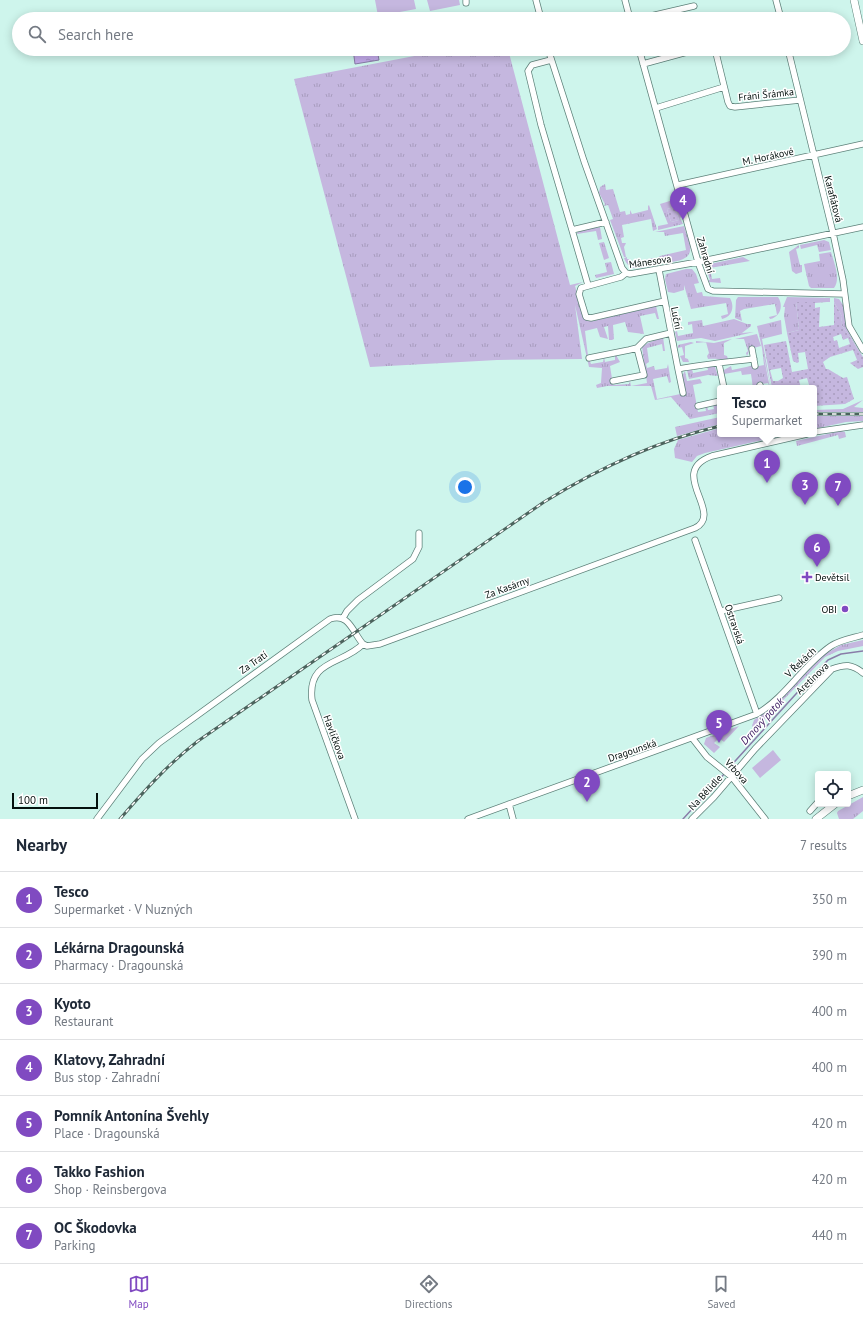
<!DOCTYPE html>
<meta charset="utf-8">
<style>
:root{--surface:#fff;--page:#f6f6f7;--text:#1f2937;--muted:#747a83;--line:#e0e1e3;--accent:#804ac1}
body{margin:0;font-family:"PT Sans",sans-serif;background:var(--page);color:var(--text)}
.controls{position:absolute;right:12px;bottom:12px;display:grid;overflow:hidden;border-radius:4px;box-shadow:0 2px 10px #0003}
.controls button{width:36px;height:36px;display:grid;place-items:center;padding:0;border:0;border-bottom:1px solid var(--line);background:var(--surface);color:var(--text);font:20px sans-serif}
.scale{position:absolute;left:12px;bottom:10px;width:86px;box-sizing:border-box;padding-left:4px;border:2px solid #03100d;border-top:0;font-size:11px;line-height:14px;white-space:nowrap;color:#03100d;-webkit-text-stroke:3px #fff;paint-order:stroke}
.you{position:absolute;left:465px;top:487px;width:14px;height:14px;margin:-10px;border:3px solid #fff;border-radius:50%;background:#1a73e8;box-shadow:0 0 0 6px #1a73e833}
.badge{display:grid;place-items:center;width:26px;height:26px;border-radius:50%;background:var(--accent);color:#fff;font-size:13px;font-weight:700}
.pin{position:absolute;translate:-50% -33px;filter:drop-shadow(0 1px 2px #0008)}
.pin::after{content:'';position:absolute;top:21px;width:14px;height:12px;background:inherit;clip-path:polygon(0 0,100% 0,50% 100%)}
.popup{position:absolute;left:717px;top:385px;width:100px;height:52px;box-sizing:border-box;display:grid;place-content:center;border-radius:4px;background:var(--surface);filter:drop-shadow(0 1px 3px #0005);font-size:13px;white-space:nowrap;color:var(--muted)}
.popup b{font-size:15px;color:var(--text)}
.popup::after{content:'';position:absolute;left:50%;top:100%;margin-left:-8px;border:8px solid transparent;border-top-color:var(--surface)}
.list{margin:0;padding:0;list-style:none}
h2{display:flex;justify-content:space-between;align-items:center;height:52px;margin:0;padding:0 16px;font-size:17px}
h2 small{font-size:13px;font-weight:400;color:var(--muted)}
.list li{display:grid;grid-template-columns:26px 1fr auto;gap:12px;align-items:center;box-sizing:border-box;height:56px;padding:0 16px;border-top:1px solid var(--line)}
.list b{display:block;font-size:15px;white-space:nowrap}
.list p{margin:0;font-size:13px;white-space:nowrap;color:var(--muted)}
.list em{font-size:13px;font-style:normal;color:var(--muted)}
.icon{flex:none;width:22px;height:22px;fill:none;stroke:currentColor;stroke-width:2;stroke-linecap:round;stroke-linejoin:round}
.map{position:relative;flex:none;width:863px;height:819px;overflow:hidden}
.search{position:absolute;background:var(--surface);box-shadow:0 2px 10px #0003;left:12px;right:12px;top:12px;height:44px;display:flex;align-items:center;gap:10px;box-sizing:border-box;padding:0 14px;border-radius:22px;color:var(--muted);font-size:15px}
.sheet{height:444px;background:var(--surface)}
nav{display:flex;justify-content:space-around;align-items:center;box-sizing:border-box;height:56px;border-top:1px solid var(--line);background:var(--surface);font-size:11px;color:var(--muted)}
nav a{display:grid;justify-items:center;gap:2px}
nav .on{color:var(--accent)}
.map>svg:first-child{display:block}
.grass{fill:url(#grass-tufts);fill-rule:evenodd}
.park{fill:url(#park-dots);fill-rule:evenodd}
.pitch{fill:#c5b7df}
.water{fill:url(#water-ripples);stroke:#897ca8}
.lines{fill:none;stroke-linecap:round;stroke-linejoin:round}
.stream{stroke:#897ca8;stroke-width:1.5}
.minor-casing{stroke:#5d8179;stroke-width:7}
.major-casing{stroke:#5d8179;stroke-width:8}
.minor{stroke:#fff;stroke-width:5.5}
.major{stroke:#fff;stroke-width:7}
.rail-casing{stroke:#4c635d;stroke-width:3}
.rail{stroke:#fff;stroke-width:1.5;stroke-dasharray:4.5;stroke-linecap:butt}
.poi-dot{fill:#804ac1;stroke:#fff;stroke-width:1.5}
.labels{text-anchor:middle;stroke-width:3;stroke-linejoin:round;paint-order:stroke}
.street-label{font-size:10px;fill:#03100d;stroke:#fff}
.poi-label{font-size:10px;fill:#03100d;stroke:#fff;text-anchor:start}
.water-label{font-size:11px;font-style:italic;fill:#39175f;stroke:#fff}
</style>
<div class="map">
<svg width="863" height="819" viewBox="0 0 863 819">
<defs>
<pattern id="grass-tufts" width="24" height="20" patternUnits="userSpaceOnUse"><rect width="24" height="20" fill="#c5b7df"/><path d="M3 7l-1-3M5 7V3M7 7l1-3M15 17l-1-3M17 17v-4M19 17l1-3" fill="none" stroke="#a89cbe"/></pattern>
<pattern id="park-dots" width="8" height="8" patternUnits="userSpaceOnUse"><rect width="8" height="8" fill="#c5b7df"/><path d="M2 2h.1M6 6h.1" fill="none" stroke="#a89cbe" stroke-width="1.8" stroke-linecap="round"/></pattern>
<pattern id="water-ripples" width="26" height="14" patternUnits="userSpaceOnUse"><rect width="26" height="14" fill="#c3abea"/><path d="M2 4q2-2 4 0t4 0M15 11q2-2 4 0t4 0" fill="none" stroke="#a692c8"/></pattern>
</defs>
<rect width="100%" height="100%" fill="#cef5ec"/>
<path class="grass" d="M451,49H508L570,285L583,282L575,286L584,318L593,321L656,306L659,319H657L655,313L640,316L644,334L628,332L625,322L613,325L614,339L612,340H609L608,326L604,327L608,339L600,337L597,328L585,331L588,356L591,364L603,362L604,357L605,362L615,360V355H616L620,362L610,366L613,385L629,384L630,381L631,386L647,383L642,347L648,343L663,337L665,351H663L662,344L647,348L649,362L646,364L647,368L654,366L655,370L667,368L668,364L671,382L669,383L667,376L653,379L657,399L685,393L682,376L685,371L687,381L700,379L702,383L693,385L698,412L706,411L705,406H707L708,410L714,409L713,405L717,404L718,408H720V413L690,419L671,397L655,400L651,386H607L597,388L596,385L601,383L602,368L589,367L575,305L582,359L497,360L370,367L294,79Z
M605,184L606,190L613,189L620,212L625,211L626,215L630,214V210L632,214L648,210V206L649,205L657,229L653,231L651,219L622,225L624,237L621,238L622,243H626L624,247L626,257H624L610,220L613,219L608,205L604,206L605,204L599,193L600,187Z
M673,200H676L681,217L680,218L683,224L658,230V226L668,224L660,204ZM675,207L679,220L671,222L667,209Z
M596,226L597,228L600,227L602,239L598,240L596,231L577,234L578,231Z
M684,226C688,241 699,256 677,261C668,263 665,263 657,259L660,256L686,250L683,233L665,236L664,232H655Z
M824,240L829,242L831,250L819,252L817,245L801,249L800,245Z
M604,242L609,258L604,260L599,243Z
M799,245V248L796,249L800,265H802V272L796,274L792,271L789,252Z
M831,252C834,262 841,279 834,288H811L809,286L804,264L820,261L819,254Z
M627,257V259H629L631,264L653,258L651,266C640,268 629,272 624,258Z
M743,257L750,261L710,268L712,279L720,278L721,283L709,282V280H710L707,271L710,264Z
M611,262L614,274L596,278L595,275L607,272L605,263Z
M686,269H692L696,274L699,283L694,284L697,293L702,292L703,296L730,298C735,307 732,317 722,319L721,316L728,314L726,303L691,309L684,285V290L674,293L668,292L665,279L666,274Z
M738,297H778C784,306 780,317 770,319L769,317L777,315L775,304L744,309L740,311L742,321L735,318L736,300Z
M787,297L830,298V302H796L799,330L787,333L784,316L785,307H783Z
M834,298L839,299L843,305L850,335L863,357L841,324L842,316L834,302Z
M734,319L747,324H751V326L742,333L754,332L715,341L701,338L677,341L675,332L677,331L678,336L693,333L692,324L688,325V322L702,320L703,326Z
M781,320L782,334L762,339L771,388L757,326Z
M757,334L761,346L750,349L747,356L746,353L748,351L744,339H735Z
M732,339L724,343V355L727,356L728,359C719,360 716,358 708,359L707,356L709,353L706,342L696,343V341L714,343Z
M691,342L694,343L685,346V358L688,359L689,362H683L680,356L684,355L682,347L678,348V345Z
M762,348L770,388L768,383L757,385L758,388H753L751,374L742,375L741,371L724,374V370L731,366L732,370L751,366V362H753L754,367L764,365Z
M707,366L715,367L718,376L708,375L689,379L687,370L692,369L693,373L708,370Z
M863,400L854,407L863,408V412H814V410L843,409Z
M814,416H863V421L846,422L814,429Z
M720,417V424L677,436L675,427Z
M720,428V434H790L705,453L697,456L692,462L675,458L674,449L678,440Z
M841,431L845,432L846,437L839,439L838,435L797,446L796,441Z
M863,640V646L838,651L825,657L755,729L752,726L754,720L770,709L825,654L841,645Z
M739,726L724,742L719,738L714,743L720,747L714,753L704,744L706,738Z
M863,797V811L853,819H839L837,813L838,811Z"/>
<path class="park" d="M675,207L679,220L671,222L667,209Z
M796,302H827L815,303V308L820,307L819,327L834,325V302L842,316L841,324L863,357V367L858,369L850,363L857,360L853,350L830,357L823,362L826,369H828L843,378L847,377L854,399L845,404L814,406V388H810L807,378L799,380L801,388L806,387L807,388H772L764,345L786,341L792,372L808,369L805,352L798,353L799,362L797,363L793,361L787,333L799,330ZM841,334L843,340L848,338L850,344L839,348L837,340L834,341L833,337ZM781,368L783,378L778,381H773L770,370Z"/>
<path class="pitch" d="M375,0H414L416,9L378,16Z
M427,0H459L460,5L430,11Z
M773,750L781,760L760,778L752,768Z"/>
<path class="water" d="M353,49H377L379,60L355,64Z"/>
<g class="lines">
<path class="stream" d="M727,770L805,684L828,660L841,654L863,651
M683,819L725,773"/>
<g class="minor-casing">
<path id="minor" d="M466,0V3
M536,0L541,19
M625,0L630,19
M776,0L781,19
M638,19L694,6
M748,19L780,15
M548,49L584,161L622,268L626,273L630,274L698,262L863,227
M639,49L698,262L708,289L713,291L844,294
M715,49L728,102L730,106L735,107L800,100
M788,49L833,233L843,280L849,326L863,350
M551,60L532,65L528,71L541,125L572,230
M643,64L698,49
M656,108L724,87
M678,185L863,144
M659,270L678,369C704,364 728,362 754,359
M626,273L621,277L581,288L579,294L586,317L591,318L665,301
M588,285L572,230L606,222
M752,349L755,366
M589,358L629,350L637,348L646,339L671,333
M719,364L724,388
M678,369L683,393
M613,381L644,375L637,348
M760,385L761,388
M698,406L720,401
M814,432L863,425
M695,540L757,714
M721,611L779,598
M343,618L347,611L358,600L413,559L419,547V533
M363,644L367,646L380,644L695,528C725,513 666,472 712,456L807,434
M693,739L707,757L732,777L765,819
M509,804L513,819
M810,811L818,802
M97,819L142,759L159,743L330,619C349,612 353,633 363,644
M355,819L312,700C307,659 343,665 363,644
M468,819L757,714C786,697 803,665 831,646C840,640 853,638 863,635
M692,819L714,797L755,749L832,669C845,664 852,664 863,673"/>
</g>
<g class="major-casing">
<path id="major" d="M854,0L863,41
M848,796L863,790
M816,819L835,804"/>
</g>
<use href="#minor" class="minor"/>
<use href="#major" class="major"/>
<g class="rail-casing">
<path id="rail" d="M814,414H863
M120,819C144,791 168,764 198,741L544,502C599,468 656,441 720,426"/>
</g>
<use href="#rail" class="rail"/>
</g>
<g class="poi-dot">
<path d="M805 571h4v4h4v4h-4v4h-4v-4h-4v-4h4z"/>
<circle cx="845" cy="609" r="4"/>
</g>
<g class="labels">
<g class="street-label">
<text transform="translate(766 94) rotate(-6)" y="4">Fráni Šrámka</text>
<text transform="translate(768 156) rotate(-12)" y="4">M. Horákové</text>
<text transform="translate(834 199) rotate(76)" y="4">Karafiátová</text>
<text transform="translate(706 255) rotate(73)" y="4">Zahradní</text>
<text transform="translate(650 261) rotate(-8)" y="4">Mánesova</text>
<text transform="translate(677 318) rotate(79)" y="4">Luční</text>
<text transform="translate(507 587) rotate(-20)" y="4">Za Kasárny</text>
<text transform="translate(735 624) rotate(71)" y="4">Ostravská</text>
<text transform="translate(253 662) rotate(-35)" y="4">Za Tratí</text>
<text transform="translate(800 662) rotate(-44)" y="4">V Řekách</text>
<text transform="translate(812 678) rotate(-44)" y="4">Aretinova</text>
<text transform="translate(335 737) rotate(70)" y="4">Havlíčkova</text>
<text transform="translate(632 750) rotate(-19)" y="4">Dragounská</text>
<text transform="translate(737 771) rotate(47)" y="4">Vrbova</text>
<text transform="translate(705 792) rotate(-47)" y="4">Na Bělidle</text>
</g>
<g class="poi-label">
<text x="815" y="581">Devětsil</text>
<text x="837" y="613" text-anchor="end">OBI</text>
</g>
<g class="water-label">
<text transform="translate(762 721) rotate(-48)" y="4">Drnový potok</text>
</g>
</g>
</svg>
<div class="controls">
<button><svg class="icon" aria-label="locate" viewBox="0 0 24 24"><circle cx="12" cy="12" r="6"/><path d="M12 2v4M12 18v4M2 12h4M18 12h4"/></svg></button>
</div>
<div class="scale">100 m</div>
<div class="you"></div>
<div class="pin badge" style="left:767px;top:483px">1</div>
<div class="popup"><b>Tesco</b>Supermarket</div>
<div class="pin badge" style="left:587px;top:802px">2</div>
<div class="pin badge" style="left:805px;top:505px">3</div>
<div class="pin badge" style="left:683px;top:220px">4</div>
<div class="pin badge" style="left:719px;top:743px">5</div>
<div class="pin badge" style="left:817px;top:567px">6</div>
<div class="pin badge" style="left:838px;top:506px">7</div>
<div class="search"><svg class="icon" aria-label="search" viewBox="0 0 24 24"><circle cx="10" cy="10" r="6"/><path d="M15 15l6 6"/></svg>Search here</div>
</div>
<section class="sheet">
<h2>Nearby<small>7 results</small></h2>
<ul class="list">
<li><span class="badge">1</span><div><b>Tesco</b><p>Supermarket · V Nuzných</p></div><em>350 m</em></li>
<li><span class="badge">2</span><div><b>Lékárna Dragounská</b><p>Pharmacy · Dragounská</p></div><em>390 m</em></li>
<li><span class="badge">3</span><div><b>Kyoto</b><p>Restaurant</p></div><em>400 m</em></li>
<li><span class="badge">4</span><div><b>Klatovy, Zahradní</b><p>Bus stop · Zahradní</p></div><em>400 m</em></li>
<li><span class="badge">5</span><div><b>Pomník Antonína Švehly</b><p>Place · Dragounská</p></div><em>420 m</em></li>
<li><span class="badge">6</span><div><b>Takko Fashion</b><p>Shop · Reinsbergova</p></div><em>420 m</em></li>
<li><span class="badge">7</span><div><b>OC Škodovka</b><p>Parking</p></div><em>440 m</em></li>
</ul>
</section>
<nav>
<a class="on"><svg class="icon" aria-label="map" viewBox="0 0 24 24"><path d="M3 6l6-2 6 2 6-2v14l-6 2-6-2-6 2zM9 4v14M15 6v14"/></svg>Map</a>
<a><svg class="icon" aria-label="directions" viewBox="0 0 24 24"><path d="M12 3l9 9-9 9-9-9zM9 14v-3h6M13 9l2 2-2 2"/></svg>Directions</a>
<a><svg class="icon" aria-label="saved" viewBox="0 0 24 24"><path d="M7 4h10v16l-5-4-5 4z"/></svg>Saved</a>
</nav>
